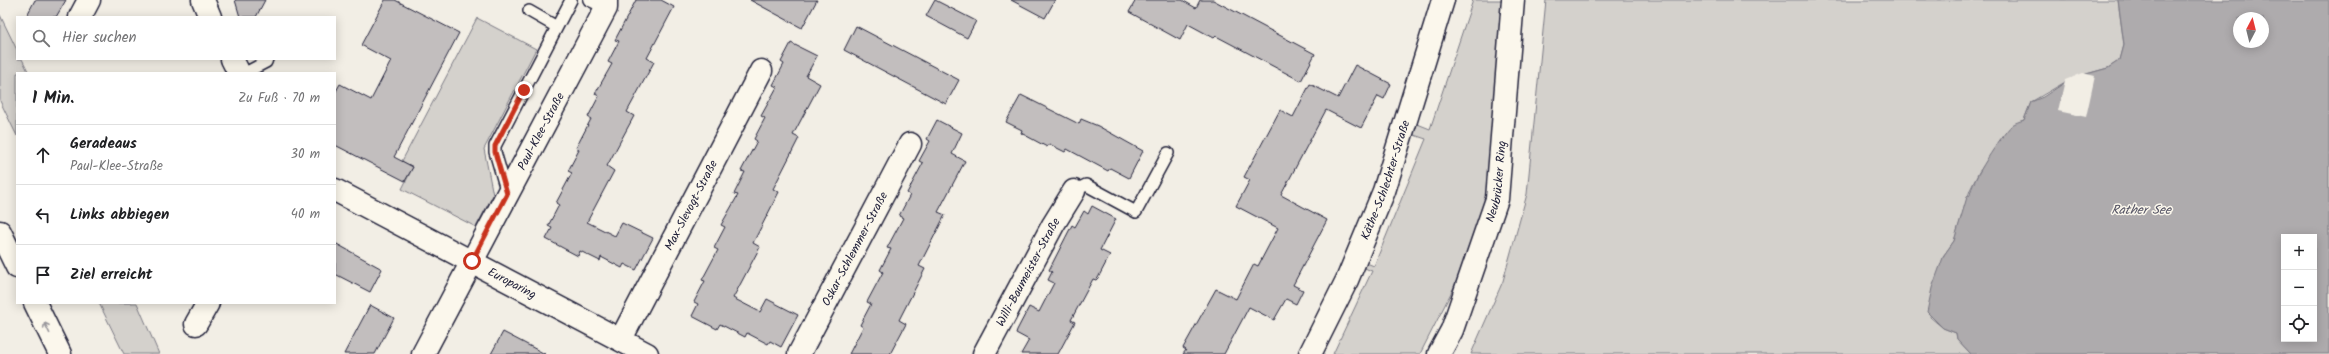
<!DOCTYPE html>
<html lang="de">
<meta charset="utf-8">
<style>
:root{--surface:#fff;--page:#f2f2f2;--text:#202124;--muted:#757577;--line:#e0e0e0}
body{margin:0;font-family:Kalam,sans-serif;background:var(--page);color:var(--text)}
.controls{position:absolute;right:12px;bottom:12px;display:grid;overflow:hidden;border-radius:0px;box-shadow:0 2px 10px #0003}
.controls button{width:36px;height:36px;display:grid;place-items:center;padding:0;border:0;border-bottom:1px solid var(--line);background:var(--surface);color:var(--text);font:20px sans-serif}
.compass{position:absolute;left:2233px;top:12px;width:36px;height:36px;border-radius:50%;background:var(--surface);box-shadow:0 2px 10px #0003;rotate:7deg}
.stop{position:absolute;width:12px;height:12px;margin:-9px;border:3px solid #c8321e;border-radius:50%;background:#fff}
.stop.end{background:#c8321e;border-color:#fff;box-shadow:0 1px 4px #0008}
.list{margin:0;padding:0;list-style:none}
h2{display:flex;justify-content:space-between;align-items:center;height:52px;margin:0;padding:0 16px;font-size:17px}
h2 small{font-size:13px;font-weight:400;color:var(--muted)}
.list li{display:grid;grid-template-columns:26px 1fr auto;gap:12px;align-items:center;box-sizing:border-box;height:60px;padding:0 16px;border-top:1px solid var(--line)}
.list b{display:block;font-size:15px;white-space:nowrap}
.list p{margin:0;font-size:13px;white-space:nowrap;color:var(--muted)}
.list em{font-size:13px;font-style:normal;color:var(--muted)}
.icon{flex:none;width:22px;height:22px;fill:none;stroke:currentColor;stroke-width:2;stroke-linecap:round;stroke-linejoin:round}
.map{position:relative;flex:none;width:2329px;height:354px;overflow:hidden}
.search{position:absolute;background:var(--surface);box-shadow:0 2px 10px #0003;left:16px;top:16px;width:320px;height:44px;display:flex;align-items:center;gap:10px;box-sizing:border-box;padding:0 14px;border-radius:0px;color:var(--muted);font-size:15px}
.panel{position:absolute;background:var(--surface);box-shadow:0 2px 10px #0003;left:16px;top:72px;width:320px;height:232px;border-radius:0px}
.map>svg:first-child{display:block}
.green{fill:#d4d1cc;stroke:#7b7a84}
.water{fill:#aeabad;stroke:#76747f;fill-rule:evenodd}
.pier{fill:#f2eee5}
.building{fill:#c2bebe;stroke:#22223b}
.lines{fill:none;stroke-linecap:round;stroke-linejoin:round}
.service-casing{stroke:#22223b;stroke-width:14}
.minor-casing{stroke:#22223b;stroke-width:25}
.secondary-casing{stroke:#22223b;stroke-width:25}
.motorway-casing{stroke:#22223b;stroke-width:25}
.service{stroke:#fbf7ec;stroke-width:11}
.minor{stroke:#fbf7ec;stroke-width:22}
.secondary{stroke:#fbf7ec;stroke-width:22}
.motorway{stroke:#fbf7ec;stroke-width:22}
.oneway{stroke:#99979c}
.route{stroke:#c8321e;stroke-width:5}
.labels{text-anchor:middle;stroke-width:3;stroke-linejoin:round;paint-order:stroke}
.street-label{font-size:12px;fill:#22223b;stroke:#fbf7ec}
.water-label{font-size:13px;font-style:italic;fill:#535263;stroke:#fbf7ec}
</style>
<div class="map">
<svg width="2329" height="354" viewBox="0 0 2329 354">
<rect width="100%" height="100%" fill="#f2eee5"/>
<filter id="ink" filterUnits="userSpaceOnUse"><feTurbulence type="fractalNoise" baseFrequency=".025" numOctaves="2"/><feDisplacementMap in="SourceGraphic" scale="8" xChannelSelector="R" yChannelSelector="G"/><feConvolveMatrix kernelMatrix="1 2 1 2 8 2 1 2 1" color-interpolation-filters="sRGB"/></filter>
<g filter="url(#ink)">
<path class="green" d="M1473,0H1504L1494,160L1485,207L1454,287L1420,354H1333L1372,271L1357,265L1359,260L1374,266L1426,139L1411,134L1415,123L1430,129Z
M1546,0H2118L2124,45L2120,60L2108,68L2072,78L2031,102L2024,120L2013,125L1979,172L1970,190L1954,241L1944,255L1939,271L1930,317L1943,328L1956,333L1957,339L1971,354H1471L1503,281L1527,194Z
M0,15L17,50V59H22L29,73H17V136L0,101Z
M477,18L536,49L484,149L493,195L476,227L402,189L413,167L402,161Z
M99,303H137L159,354H124Z"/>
<path class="water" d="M2118,0H2329V354H1971L1957,339L1956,333L1943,328L1927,312L1932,288L1944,255L1954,241L1967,197L1970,195C1971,181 2001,136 2012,125C2015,123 2020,121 2024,120L2031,102L2043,97L2072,78L2108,68L2120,60L2124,45ZM2239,18H2263V42H2239ZM2284,237H2314V339H2284Z"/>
<path class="pier" d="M2083,73L2095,76L2086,117L2058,111L2065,80Z"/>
<path class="building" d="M35,0H66L56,17H26Z
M235,0H265L256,17H240Z
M385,0H395L459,33L394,157L413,167L405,181L335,145V93L340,84L371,100L391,61L361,45Z
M636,0H661L674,7L647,58L654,62L627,112L634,116L607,166L614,171L587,222L615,236L622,223L653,238L636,270L624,264L622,268L601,257L600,261L580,251L578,256L546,239L552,228L548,226L559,205L556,203L572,173L568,171L579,150L576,148L591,119L588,117L599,96L595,94L612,64L608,62L619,41L615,40Z
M750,0H817L802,28Z
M935,0L976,21L967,38L926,16Z
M1011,0H1055L1045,18Z
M1136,0H1182L1196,8L1200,0H1213L1315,54L1301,81L1216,36L1214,38L1188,24L1180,40L1129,12Z
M856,26L959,80L946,104L844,50Z
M791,43L817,56L806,76L820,84L793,135L799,138L773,189L779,192L753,243L760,247L733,298L760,312L767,299L798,315L781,347L770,341L768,344L747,333L745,337L720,324L717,329L692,316L698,304L694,302L705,281L702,280L718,250L714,248L725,227L721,225L738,195L734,194L745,172L741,171L757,141L754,139L765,118L761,116L777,87L773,85L784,64L781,62Z
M1355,65L1391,84L1384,99L1378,96L1361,128L1326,110L1281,195L1327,220L1293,285L1303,290L1296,304L1286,299L1274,320L1249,307L1224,354H1183L1186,350L1183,348L1216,289L1236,299L1254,264L1258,266L1278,228L1236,206L1250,180L1244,177L1280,110L1293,117L1310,84L1338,98Z
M1021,95L1079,124L1081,119L1098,126L1143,151L1129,178L1110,168L1108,171L1067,149L1065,152L1049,144L1047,147L1021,133L1022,130L1006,122Z
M937,120L962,133L952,154L965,161L938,212L945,215L919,266L925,269L899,320L906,324L890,354H849L863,327L860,325L871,304L867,302L883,272L880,270L891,249L887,248L903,218L899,216L910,195L907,193L923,163L919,161L930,141L927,139Z
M1092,206L1116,219L1100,250L1110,255L1098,278L1096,280L1093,279L1071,320L1075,322L1058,354H1021L1029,340L1016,333L1017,330L1029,307L1039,312L1054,283L1048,280L1052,272L1049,270L1072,225L1075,227L1084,211L1088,214Z
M335,243L382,269L370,292L335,274Z
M370,305L394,318L375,354H344Z
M503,332L545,354H491Z"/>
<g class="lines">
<g class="service-casing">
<path id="service" d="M589,0L606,8
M557,27L571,0
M245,73L266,62L267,59
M1074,191L1086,185L1136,212L1168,153
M507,193L495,152V146L557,27L529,11"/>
</g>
<g class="minor-casing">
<g id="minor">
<path d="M203,0L210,17"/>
<path d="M80,17L89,0"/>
<path d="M232,59L239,73"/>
<path id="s1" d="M335,190L647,354"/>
<path d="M196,324L208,303"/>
<path id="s2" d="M621,339L761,71"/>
<path id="s3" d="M423,354L606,8V0"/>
<path id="s4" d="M799,354L910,144"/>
<path id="s5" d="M984,354L1053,225L1074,191"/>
<path id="s6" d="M1310,354L1347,280L1384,191L1443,0"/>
</g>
</g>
<g class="secondary-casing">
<g id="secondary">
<path id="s7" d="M1439,354L1452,330L1497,199L1513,0"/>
</g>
</g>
<g class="motorway-casing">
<path id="motorway" d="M0,232L17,267
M35,303L60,354"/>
</g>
<use href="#service" class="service"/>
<use href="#minor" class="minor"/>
<use href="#secondary" class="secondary"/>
<use href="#motorway" class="motorway"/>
</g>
<defs><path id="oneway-shaft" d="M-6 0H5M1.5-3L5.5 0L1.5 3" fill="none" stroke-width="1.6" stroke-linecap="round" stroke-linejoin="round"/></defs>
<use class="oneway" href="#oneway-shaft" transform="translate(47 328) rotate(-116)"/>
</g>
<g class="lines" filter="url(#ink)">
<path class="route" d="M472,261L507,194L495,152V146L524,90"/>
</g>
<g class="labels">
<g class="street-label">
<text dy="4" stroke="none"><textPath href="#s3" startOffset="252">Paul-Klee-Straße</textPath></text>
<text dy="4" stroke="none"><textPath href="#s6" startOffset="190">Käthe-Schlechter-Straße</textPath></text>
<text dy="4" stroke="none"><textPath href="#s7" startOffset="183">Neubrücker Ring</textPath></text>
<text dy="4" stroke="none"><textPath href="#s2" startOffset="151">Max-Slevogt-Straße</textPath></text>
<text dy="4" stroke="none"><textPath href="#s4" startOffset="119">Oskar-Schlemmer-Straße</textPath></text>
<text dy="4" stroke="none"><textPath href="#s5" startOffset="93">Willi-Baumeister-Straße</textPath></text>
<text dy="4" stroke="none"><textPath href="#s1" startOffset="200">Europaring</textPath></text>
</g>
<g class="water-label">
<text x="2141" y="214">Rather See</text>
</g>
</g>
</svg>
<div class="controls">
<button>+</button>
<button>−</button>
<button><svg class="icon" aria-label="locate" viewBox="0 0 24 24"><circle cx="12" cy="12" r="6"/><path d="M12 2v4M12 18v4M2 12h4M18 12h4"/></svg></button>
</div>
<svg class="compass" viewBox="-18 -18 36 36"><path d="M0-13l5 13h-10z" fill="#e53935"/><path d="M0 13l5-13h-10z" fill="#757577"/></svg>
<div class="stop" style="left:472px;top:261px"></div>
<div class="stop end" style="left:524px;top:90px"></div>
<div class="search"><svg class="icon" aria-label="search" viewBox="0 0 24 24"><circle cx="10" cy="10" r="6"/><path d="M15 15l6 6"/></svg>Hier suchen</div>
<section class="panel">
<h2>1 Min.<small>Zu Fuß · 70 m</small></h2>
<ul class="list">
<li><svg class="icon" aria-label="ahead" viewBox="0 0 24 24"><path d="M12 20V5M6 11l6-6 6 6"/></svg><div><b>Geradeaus</b><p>Paul-Klee-Straße</p></div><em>30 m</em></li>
<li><svg class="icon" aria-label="left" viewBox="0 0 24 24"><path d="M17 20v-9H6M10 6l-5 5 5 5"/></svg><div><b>Links abbiegen</b></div><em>40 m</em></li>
<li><svg class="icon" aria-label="arrive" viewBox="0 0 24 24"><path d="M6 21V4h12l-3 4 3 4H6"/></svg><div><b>Ziel erreicht</b></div></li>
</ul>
</section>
</div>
